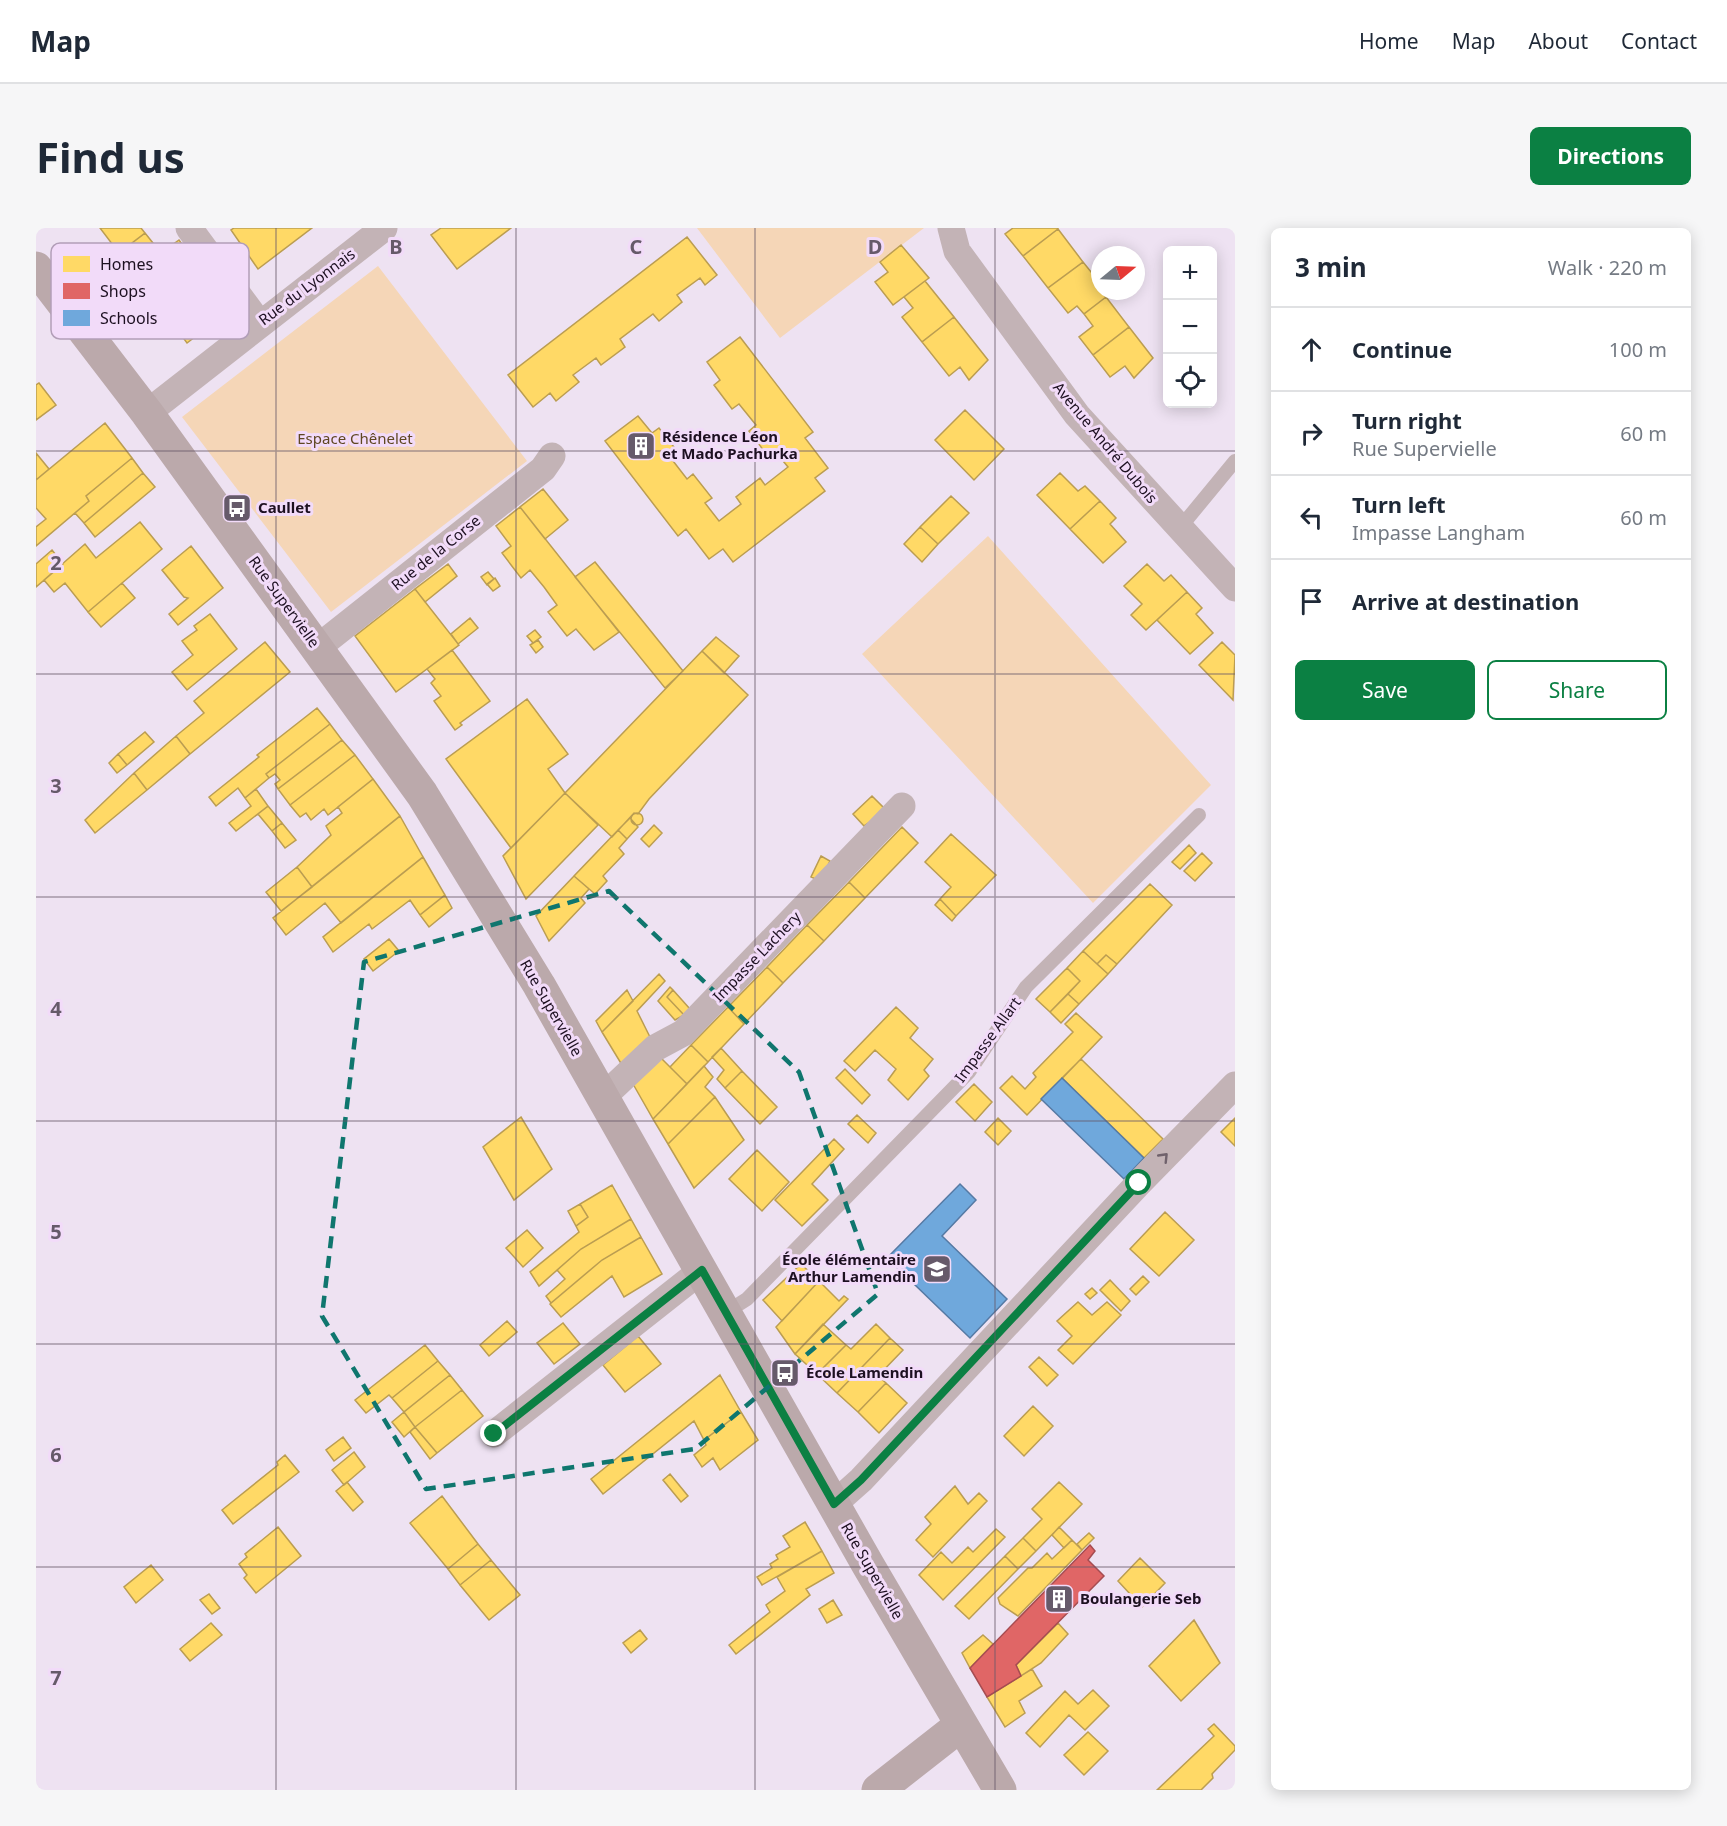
<!DOCTYPE html>
<meta charset="utf-8">
<style>
:root{--surface:#fff;--page:#f6f6f7;--text:#1f2937;--muted:#747a83;--line:#e0e1e3;--accent:#0b8043}
body{margin:0;font-family:"Noto Sans",sans-serif;background:var(--page);color:var(--text)}
.controls{position:absolute;right:18px;top:18px;display:grid;overflow:hidden;border-radius:9px;box-shadow:0 3px 15px #0003}
.controls button{width:54px;height:54px;display:grid;place-items:center;padding:0;border:0;border-bottom:2px solid var(--line);background:var(--surface);color:var(--text);font:30px sans-serif}
.compass{position:absolute;left:1055px;top:18px;width:54px;height:54px;border-radius:50%;background:var(--surface);box-shadow:0 3px 15px #0003;rotate:71deg}
.stop{position:absolute;width:18px;height:18px;margin:-14px;border:4px solid #0b8043;border-radius:50%;background:#fff}
.stop.end{background:#0b8043;border-color:#fff;box-shadow:0 2px 6px #0008}
.list{margin:0;padding:0;list-style:none}
h2{display:flex;justify-content:space-between;align-items:center;height:78px;margin:0;padding:0 24px;font-size:26px}
h2 small{font-size:20px;font-weight:400;color:var(--muted)}
.list li{display:grid;grid-template-columns:39px 1fr auto;gap:18px;align-items:center;box-sizing:border-box;height:84px;padding:0 24px;border-top:2px solid var(--line)}
.list b{display:block;font-size:22px;white-space:nowrap}
.list p{margin:0;font-size:20px;white-space:nowrap;color:var(--muted)}
.list em{font-size:20px;font-style:normal;color:var(--muted)}
.actions{display:flex;gap:12px;padding:18px 24px}
.actions a{flex:1;padding:14px 0;border:2px solid var(--accent);border-radius:9px;text-align:center;font-size:21px;color:var(--accent)}
.actions .main{background:var(--accent);color:#fff}
.icon{flex:none;width:33px;height:33px;fill:none;stroke:currentColor;stroke-width:2;stroke-linecap:round;stroke-linejoin:round}
.map{position:relative;flex:none;width:1199px;height:1562px;overflow:hidden;border-radius:9px}
header{display:flex;align-items:center;gap:36px;box-sizing:border-box;height:84px;padding:0 30px;background:var(--surface);border-bottom:2px solid var(--line)}
header strong{font-size:28px}
nav{display:flex;gap:33px;margin-inline-start:auto;font-size:21px}
.intro{display:flex;align-items:center;justify-content:space-between;box-sizing:border-box;height:144px;padding:0 36px}
h1{margin:0;font-size:42px}
.button{padding:15px 27px;border-radius:9px;background:var(--accent);color:#fff;font-size:21px;font-weight:700}
main{display:flex;gap:36px;padding:0 36px}
aside{flex:1;background:var(--surface);border-radius:9px;box-shadow:0 3px 15px #0003}
.map>svg:first-child{display:block}
.green{fill:#f5d6b7}
.homes{fill:#ffd966;stroke:#bb9d51;stroke-width:1.5}
.shops{fill:#e06666;stroke:#a64c51;stroke-width:1.5}
.schools{fill:#6fa8dc;stroke:#567aa4;stroke-width:1.5}
.lines{fill:none;stroke-linecap:round;stroke-linejoin:round}
.lane{stroke:#c3b3b6;stroke-width:14}
.street{stroke:#c3b3b6;stroke-width:27}
.secondary{stroke:#bba9ab;stroke-width:33}
.oneway{stroke:#70626c}
.route{stroke:#0b8043;stroke-width:8}
.marked{fill:none;stroke:#0f766e;stroke-width:4.5;stroke-dasharray:12 8;stroke-linejoin:round}
.grid{fill:none;stroke:#665a6a;stroke-width:1.5;stroke-opacity:0.55}
.labels{text-anchor:middle;stroke-width:6;stroke-linejoin:round;paint-order:stroke}
.street-label{font-size:15px;fill:#1d1021;stroke:#f2dbf9}
.poi-label{font-size:15px;font-weight:bold;fill:#1d1021;stroke:#f2dbf9;text-anchor:start}
.park-label{font-size:15px;fill:#5f4721;stroke:#f2dbf9}
.key{fill:#f2dbf9;stroke:#b29eb8;stroke-width:1.5}
.key-label{font-size:16px;fill:#1d1021}
.grid-label{font-size:20px;text-anchor:middle;font-weight:bold;fill:#665a6a;stroke:#f2dbf9;stroke-width:6;stroke-linejoin:round;paint-order:stroke}
</style>
<header>
<strong>Map</strong>
<nav><a>Home</a><a>Map</a><a>About</a><a>Contact</a></nav>
</header>
<div class="intro"><h1>Find us</h1><a class="button">Directions</a></div>
<main>
<div class="map">
<svg width="1199" height="1562" viewBox="0 0 1199 1562">
<rect width="100%" height="100%" fill="#eee2f2"/>
<path class="green" d="M661,0H888L744,110Z
M342,38L491,233L295,384L146,189Z
M952,308L1175,557L1057,675L826,426Z"/>
<path class="homes" d="M64,0H105L109,5L83,25Z
M198,0H276L222,41L195,2Z
M405,0H475L421,41L395,7Z
M977,0H1021L1022,1L987,28L969,6Z
M1022,1L1047,34L1012,60L987,28Z
M109,5L121,20L129,22L143,12L162,38L136,57L122,38L103,52L83,25Z
M651,9L681,47L669,57L664,50L641,67L646,74L623,93L617,86L584,111L589,119L565,137L560,130L537,147L543,154L520,173L514,165L497,179L472,147Z
M865,17L893,50L857,77L839,54L852,44L844,34Z
M1047,34L1064,55V63L1070,69L1048,86L1041,78L1032,85L1012,60Z
M162,38L181,62L165,76L177,95L151,115L131,88L149,74L136,57Z
M889,53L918,89L886,114L866,89L877,80L868,69Z
M1070,69L1093,99L1057,127L1043,109L1057,98L1048,86Z
M918,89L952,132L933,152L924,139L913,148L886,114Z
M1093,99L1117,130L1098,150L1089,138L1074,149L1057,127Z
M704,109L777,204L769,210L792,240L779,250L789,263L697,334L687,321L673,331L650,301L642,308L569,213L602,188L616,205L623,200L641,223L634,229L651,251L657,246L676,270L669,275L683,293L705,276L700,269L724,250L729,257L752,239L738,222L731,227L713,203L720,197L703,176L696,181L678,157L684,152L671,134Z
M3,155L20,177L0,192V157Z
M929,182L968,221L938,252L899,212Z
M69,195L96,230L50,268L53,273L0,318V299L10,291L0,280V252Z
M0,225L13,241L0,252Z
M96,230L107,245L48,295L39,285L53,273L50,268Z
M107,245L119,259L59,309L48,295Z
M1024,245L1042,263L1049,258L1064,273L1034,301L1001,267Z
M507,261L532,292L509,311L484,279Z
M915,268L933,285L902,316L884,299Z
M1064,273L1080,290L1074,296L1090,314L1067,335L1034,301Z
M484,279L583,404L558,422L540,401L531,408L512,384L521,377L508,359L494,342L485,350L466,325L475,318L460,298Z
M104,294L126,321L52,384L29,355L18,364L8,352L49,316L60,330Z
M884,299L902,316L886,334L868,316Z
M155,318L187,360L142,397L133,386L152,370L148,369L126,342Z
M16,322L27,336L0,359V336Z
M559,334L647,443L629,460L539,349Z
M412,336L421,348L389,374L379,361Z
M1111,336L1128,353L1135,347L1151,364L1110,402L1095,387L1106,376L1088,358Z
M452,344L458,351L451,357L445,349Z
M459,350L464,358L457,363L451,356Z
M86,355L99,370L65,399L52,384Z
M379,361L423,417L360,464L319,408Z
M1151,364L1166,380L1160,386L1177,405L1154,426L1121,392Z
M174,386L201,421L151,462L136,444L157,427L146,413L161,402L158,398Z
M434,390L442,400L422,416L415,406Z
M499,402L505,409L497,415L491,408Z
M680,409L703,428L688,445L666,423Z
M502,412L507,419L500,425L494,417Z
M229,414L254,444L154,526L140,508L168,485L158,473Z
M1186,414L1199,427L1197,472L1163,437Z
M416,422L454,473L424,495L426,497L419,502L398,473L405,468L395,455L399,451L391,441Z
M666,423L712,467L613,571L602,586L598,585L576,609L529,565Z
M491,471L532,526L512,541L529,565L475,620L410,531Z
M281,480L294,496L230,546L233,550L209,570L202,560L180,578L173,569L223,529L221,527Z
M294,496L306,512L242,561L239,556L244,552L239,546L233,550L230,546Z
M109,504L118,514L91,537L82,526Z
M140,508L154,526L111,562L98,545Z
M306,512L319,527L254,577L242,561Z
M82,526L91,537L81,545L73,535Z
M319,527L337,551L292,587L288,581L275,592L270,585L264,589L254,577Z
M98,545L111,562L59,605L49,592Z
M337,551L364,588L276,659L261,639L295,607L290,598L306,585L302,579Z
M220,561L232,578L200,603L193,595L215,578L209,570Z
M529,565L562,597L490,671L467,628Z
M836,568L851,583L828,598L817,586Z
M232,578L246,595L236,603L222,586Z
M595 591a6 6 0 1 1 12 0a6 6 0 1 1-12 0Z
M364,588L387,629L305,695L289,675L250,707L237,690Z
M594,590L602,599L591,611L582,602Z
M246,595L260,612L249,620L236,603Z
M618,597L626,605L613,619L605,611Z
M866,599L882,615L829,670L813,654Z
M582,602L591,611L583,620L588,626L567,648L571,653L559,666L538,648Z
M915,606L960,647L920,688L904,671L915,659L889,634Z
M1153,617L1160,625L1144,641L1136,634Z
M1166,625L1176,635L1159,653L1148,643Z
M785,628L794,633L784,653L775,649Z
M387,629L409,667L384,687L374,672L336,701L333,696L297,724L287,709Z
M261,639L276,659L245,683L230,664Z
M538,648L553,661L545,670L549,675L513,713L500,688Z
M813,654L829,670L788,713L771,697Z
M1114,656L1136,677L1081,736L1070,727L1061,736L1047,723Z
M409,667L416,680L393,699L384,687Z
M904,671L920,688L916,693L899,677Z
M771,697L788,713L747,755L731,739Z
M353,711L363,723L337,743L328,731Z
M1047,723L1072,746L1043,776L1032,766L1044,753L1031,740Z
M1070,727L1081,736L1072,746L1061,736Z
M731,739L747,755L708,796L692,779Z
M1031,740L1044,753L1014,784L1000,771Z
M623,746L629,753L601,783L614,809L586,837L566,804Z
M634,759L637,762L631,769L648,787L639,792L622,773Z
M591,762L597,773L566,804L560,793Z
M637,762L654,781L648,787L631,769Z
M1032,766L1043,776L1025,795L1014,784Z
M692,779L708,796L672,834L655,817Z
M860,779L882,800L874,810L897,831L888,842L893,848L872,872L852,852L860,841L839,822L819,843L808,833Z
M1040,785L1066,809L991,887L964,860L976,848L989,861L1000,849L997,845L1037,804L1029,796Z
M655,817L672,834L651,856L634,839Z
M685,820L706,843L689,860L681,851L688,842L676,829Z
M624,829L651,856L617,891L597,856Z
M1045,831L1127,911L1108,930L1026,850Z
M668,838L677,849L669,859L679,869L632,916L617,891Z
M809,841L834,867L826,876L800,850Z
M706,843L741,879L724,896L689,860Z
M938,856L956,874L939,893L920,874Z
M679,869L708,912L658,960L632,916Z
M821,887L840,905L832,915L812,896Z
M485,889L516,941L478,972L447,919Z
M962,890L975,903L962,917L949,904Z
M1199,890V918L1185,904Z
M798,911L808,921L776,956L792,972L766,998L739,972Z
M721,922L753,954L726,983L693,951Z
M576,957L595,991L545,1021L503,1058L494,1044L543,1004L540,998L552,989L544,976Z
M544,976L552,989L540,998L532,983Z
M1129,984L1158,1012L1123,1048L1094,1021Z
M595,991L605,1009L566,1032L515,1075L510,1068L529,1051L521,1042L545,1021Z
M491,1002L507,1020L487,1039L470,1020Z
M605,1009L626,1046L588,1069L576,1048L525,1089L514,1076L566,1032Z
M765,1036L783,1053L746,1093L727,1072Z
M1107,1048L1113,1054L1100,1067L1094,1061Z
M1074,1052L1094,1073L1085,1083L1064,1062Z
M783,1053L803,1073L808,1068L812,1071L759,1126L740,1099Z
M1056,1060L1061,1065L1054,1071L1049,1066Z
M1042,1074L1056,1087L1071,1074L1085,1087L1037,1136L1022,1122L1036,1108L1021,1093Z
M471,1093L481,1104L453,1128L444,1117Z
M527,1095L544,1116L518,1136L501,1115Z
M787,1096L810,1117L781,1146L759,1126Z
M840,1096L854,1110L801,1165L781,1146L810,1117L815,1121Z
M602,1108L625,1136L589,1164L567,1137Z
M854,1110L867,1122L842,1148L850,1155L822,1184L801,1165Z
M389,1117L402,1133L356,1170L353,1167L330,1185L319,1172Z
M1003,1129L1022,1147L1011,1158L993,1139Z
M402,1133L414,1147L368,1184L356,1170Z
M414,1147L426,1162L379,1199L368,1184Z
M684,1147L705,1184L668,1212L658,1193L567,1266L555,1251Z
M850,1155L871,1175L843,1205L822,1184Z
M426,1162L447,1188L401,1225L379,1199Z
M997,1178L1017,1198L988,1228L968,1208Z
M368,1184L379,1199L368,1209L356,1194Z
M705,1184L722,1212L684,1242L677,1230L666,1239L658,1227L670,1217L668,1212Z
M379,1199L401,1225L394,1231L374,1204Z
M307,1209L315,1220L298,1233L290,1222Z
M318,1224L329,1239L308,1257L296,1242Z
M249,1227L263,1244L197,1296L186,1282L242,1237L241,1234Z
M634,1246L652,1268L645,1274L627,1252Z
M311,1254L327,1274L317,1283L300,1263Z
M1023,1254L1046,1276L1000,1323L987,1310L1006,1291L996,1281Z
M919,1258L932,1276L943,1265L951,1273L897,1329L880,1312L895,1296L889,1289Z
M406,1268L442,1316L412,1341L374,1295Z
M769,1294L786,1323L726,1357L721,1349L736,1340L734,1336L742,1331L740,1327L754,1319L747,1308Z
M242,1299L265,1328L220,1365L208,1350L211,1347L203,1336L211,1329L209,1326Z
M1023,1299L1036,1312L1028,1320L1016,1307Z
M960,1301L969,1309L907,1372L883,1347L905,1324L916,1335L932,1319L937,1324Z
M1053,1305L1058,1310L1046,1322L1041,1316Z
M987,1310L1000,1323L982,1341L969,1328Z
M1036,1312L1046,1322L982,1388L964,1376L962,1370L992,1340H996L1011,1325L1016,1331Z
M442,1316L455,1332L424,1357L412,1341Z
M786,1323L798,1345L770,1361L774,1367L700,1426L693,1417L734,1384L730,1377L749,1363L741,1349Z
M969,1328L982,1341L933,1391L919,1378Z
M1104,1330L1129,1355L1106,1379L1082,1353Z
M455,1332L484,1367L453,1392L424,1357Z
M115,1337L127,1352L100,1375L88,1359Z
M173,1366L184,1380L176,1386L164,1372Z
M797,1372L806,1387L791,1395L783,1381Z
M1158,1392L1184,1435L1145,1473L1113,1438Z
M175,1395L186,1407L154,1433L144,1421Z
M1022,1395L1032,1406L1005,1435L985,1448L980,1437Z
M604,1402L611,1411L595,1425L587,1415Z
M947,1407L957,1416L934,1440L926,1425Z
M996,1441L1006,1458L983,1473L989,1485L969,1499L951,1469Z
M1057,1462L1073,1478L1049,1502L1033,1487L1004,1519L990,1505L1029,1463L1042,1476Z
M1178,1496L1199,1518V1522L1176,1546L1177,1550L1165,1562H1121L1178,1508L1172,1501Z
M1052,1504L1072,1523L1048,1547L1028,1527Z"/>
<path class="shops" d="M1054,1317L1059,1323L1052,1332L1068,1348L980,1437L985,1448L951,1469L934,1440Z"/>
<path class="schools" d="M1026,850L1108,930L1088,951L1005,871Z
M924,956L940,972L906,1008L971,1071L934,1110L851,1030Z"/>
<g class="lines">
<path class="lane" d="M1143,301L1199,233
M689,1085L711,1071L933,844L990,759L1163,587"/>
<path class="street" d="M153,0L223,95
M915,0L921,23L1041,187L1199,360
M111,185L348,0
M281,420L507,241L516,228
M567,869L619,820L647,805L866,578
M458,1206L666,1042
M798,1276L825,1252L1103,955L1199,857"/>
<path class="secondary" d="M0,40L111,185L386,566L503,757L832,1337L964,1562
M842,1562L925,1497"/>
</g>
<defs><path id="oneway-chevron" d="M-2-3.5L2.5 0L-2 3.5" fill="none" stroke-width="1.6" stroke-linecap="round" stroke-linejoin="round" transform="scale(1.5)"/></defs>
<use class="oneway" href="#oneway-chevron" transform="translate(1128 929) rotate(-46)"/>
<g class="lines">
<path class="route" d="M458,1206L666,1042L798,1276L825,1252L1103,955"/>
</g>
<path class="marked" d="M573,663L763,844L842,1066L659,1221L390,1261L286,1088L328,734Z"/>
<path class="grid" d="M240,0V1562M480,0V1562M719,0V1562M959,0V1562M0,223H1199M0,446H1199M0,669H1199M0,893H1199M0,1116H1199M0,1339H1199"/>
<defs>
<g id="building-square" transform="scale(1.5)"><rect x="-9" y="-9" width="18" height="18" rx="4" fill="#665a6a" stroke="#f2dbf9"/><path d="M-4-6H4V6H1V3H-1V6H-4ZM-2.5-4.3h1.7v1.8h-1.7ZM.8-4.3h1.7v1.8H.8ZM-2.5-1h1.7V.8h-1.7ZM.8-1h1.7V.8H.8Z" fill="#fff"/></g>
<g id="bus-square" transform="scale(1.5)"><rect x="-9" y="-9" width="18" height="18" rx="4" fill="#665a6a" stroke="#f2dbf9"/><path d="M-5-6H5V4H4V6H2V4H-2V6H-4V4H-5ZM-3.5-4V0h7V-4ZM-3.5 1.2v1.5H-2V1.2ZM2 1.2v1.5H3.5V1.2Z" fill="#fff"/></g>
<g id="school-square" transform="scale(1.5)"><rect x="-9" y="-9" width="18" height="18" rx="4" fill="#665a6a" stroke="#f2dbf9"/><path d="M0-5L7-2L0 1L-7-2ZM-4 1L0 2.5L4 1V4Q0 6-4 4Z" fill="#fff"/></g>
</defs>
<g fill-rule="evenodd">
<use href="#building-square" x="605" y="218"/>
<use href="#bus-square" x="201" y="280"/>
<use href="#school-square" x="901" y="1041"/>
<use href="#bus-square" x="749" y="1145"/>
<use href="#building-square" x="1023" y="1371"/>
</g>
<g class="labels">
<g class="street-label">
<text transform="translate(271 59) rotate(-37)" y="5">Rue du Lyonnais</text>
<text transform="translate(1069 215) rotate(50)" y="5">Avenue André Dubois</text>
<text transform="translate(400 325) rotate(-39)" y="5">Rue de la Corse</text>
<text transform="translate(248 374) rotate(54)" y="5">Rue Supervielle</text>
<text transform="translate(721 729) rotate(-46)" y="5">Impasse Lachery</text>
<text transform="translate(515 780) rotate(60)" y="5">Rue Supervielle</text>
<text transform="translate(952 812) rotate(-54)" y="5">Impasse Allart</text>
<text transform="translate(836 1343) rotate(60)" y="5">Rue Supervielle</text>
</g>
<g class="poi-label">
<text x="626" y="214">Résidence Léon<tspan x="626" dy="17">et Mado Pachurka</tspan></text>
<text x="222" y="285">Caullet</text>
<text x="880" y="1037" text-anchor="end">École élémentaire<tspan x="880" dy="17">Arthur Lamendin</tspan></text>
<text x="770" y="1150">École Lamendin</text>
<text x="1044" y="1376">Boulangerie Seb</text>
</g>
<g class="park-label">
<text x="319" y="216">Espace Chênelet</text>
</g>
</g>
<rect x="15" y="15" width="198" height="96" rx="9" class="key"/>
<rect x="27" y="28" width="27" height="16" fill="#ffd966"/>
<rect x="27" y="55" width="27" height="16" fill="#e06666"/>
<rect x="27" y="82" width="27" height="16" fill="#6fa8dc"/>
<g class="key-label">
<text x="64" y="42">Homes</text>
<text x="64" y="69">Shops</text>
<text x="64" y="96">Schools</text>
</g>
<g class="grid-label">
<text x="360" y="26">B</text>
<text x="600" y="26">C</text>
<text x="839" y="26">D</text>
<text x="20" y="342">2</text>
<text x="20" y="565">3</text>
<text x="20" y="788">4</text>
<text x="20" y="1011">5</text>
<text x="20" y="1234">6</text>
<text x="20" y="1457">7</text>
</g>
</svg>
<div class="controls">
<button>+</button>
<button>−</button>
<button><svg class="icon" aria-label="locate" viewBox="0 0 24 24"><circle cx="12" cy="12" r="6"/><path d="M12 2v4M12 18v4M2 12h4M18 12h4"/></svg></button>
</div>
<svg class="compass" viewBox="-18 -18 36 36"><path d="M0-13l5 13h-10z" fill="#e53935"/><path d="M0 13l5-13h-10z" fill="#747a83"/></svg>
<div class="stop" style="left:1103px;top:955px"></div>
<div class="stop end" style="left:458px;top:1206px"></div>
</div>
<aside>
<h2>3 min<small>Walk · 220 m</small></h2>
<ul class="list">
<li><svg class="icon" aria-label="ahead" viewBox="0 0 24 24"><path d="M12 20V5M6 11l6-6 6 6"/></svg><div><b>Continue</b></div><em>100 m</em></li>
<li><svg class="icon" aria-label="right" viewBox="0 0 24 24"><path d="M7 20v-9h11M14 6l5 5-5 5"/></svg><div><b>Turn right</b><p>Rue Supervielle</p></div><em>60 m</em></li>
<li><svg class="icon" aria-label="left" viewBox="0 0 24 24"><path d="M17 20v-9H6M10 6l-5 5 5 5"/></svg><div><b>Turn left</b><p>Impasse Langham</p></div><em>60 m</em></li>
<li><svg class="icon" aria-label="arrive" viewBox="0 0 24 24"><path d="M6 21V4h12l-3 4 3 4H6"/></svg><div><b>Arrive at destination</b></div></li>
</ul>
<div class="actions"><a class="main">Save</a><a>Share</a></div>
</aside>
</main>
